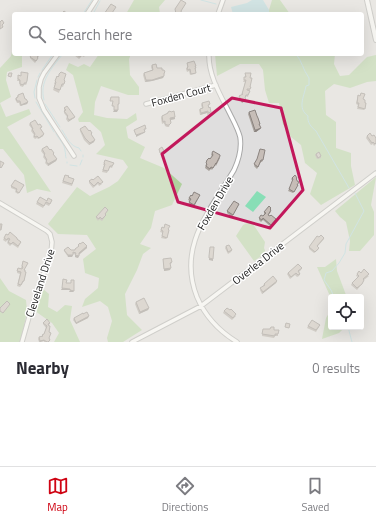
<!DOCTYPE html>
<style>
:root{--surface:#fff;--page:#f2f2f3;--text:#2b2b33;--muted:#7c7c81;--line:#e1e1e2;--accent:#cf0413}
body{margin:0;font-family:"Titillium Web",sans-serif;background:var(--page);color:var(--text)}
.controls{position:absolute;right:12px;bottom:12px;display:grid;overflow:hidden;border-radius:4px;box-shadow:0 4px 16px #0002}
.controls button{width:36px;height:36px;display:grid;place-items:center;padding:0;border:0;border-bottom:1px solid var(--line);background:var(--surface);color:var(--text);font:20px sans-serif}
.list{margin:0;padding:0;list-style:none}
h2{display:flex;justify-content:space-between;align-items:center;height:52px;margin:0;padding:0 16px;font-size:17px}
h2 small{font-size:13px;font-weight:400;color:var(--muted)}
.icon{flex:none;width:22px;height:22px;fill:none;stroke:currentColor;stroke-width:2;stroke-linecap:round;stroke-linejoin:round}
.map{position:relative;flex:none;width:376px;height:342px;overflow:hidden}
.search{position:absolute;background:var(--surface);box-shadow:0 4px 16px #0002;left:12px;right:12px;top:12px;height:44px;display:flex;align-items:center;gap:10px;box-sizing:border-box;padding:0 14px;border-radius:4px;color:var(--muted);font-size:15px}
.sheet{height:124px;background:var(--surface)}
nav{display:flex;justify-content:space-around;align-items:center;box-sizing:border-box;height:56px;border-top:1px solid var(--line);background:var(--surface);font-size:11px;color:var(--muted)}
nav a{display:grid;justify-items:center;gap:2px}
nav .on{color:var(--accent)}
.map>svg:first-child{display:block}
.residential{fill:#dfdede;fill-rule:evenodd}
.forest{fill:#b0d09e}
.pitch{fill:#88deb6}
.water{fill:#aad6de}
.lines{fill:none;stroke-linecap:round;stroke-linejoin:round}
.stream{stroke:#aad6de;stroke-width:1}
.minor-casing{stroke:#a8a8a8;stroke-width:5.5}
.tertiary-casing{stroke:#a8a8a8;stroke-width:6}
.minor{stroke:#fff;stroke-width:3.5}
.tertiary{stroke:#fff;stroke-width:4}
.wall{fill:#aaa39d}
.shaded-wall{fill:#8b8480}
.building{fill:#c6bdb7;stroke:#8b8480}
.marked{fill:none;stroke:#c2185b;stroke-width:3;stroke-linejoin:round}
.labels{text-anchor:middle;stroke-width:3;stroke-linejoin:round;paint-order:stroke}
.street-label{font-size:11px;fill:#212121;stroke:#fff}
</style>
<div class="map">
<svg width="376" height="342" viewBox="0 0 376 342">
<rect width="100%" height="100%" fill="#f1eee8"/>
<path class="residential" d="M0,0H376V342H0ZM14,14H362V54H14ZM331,297H361V327H331Z"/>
<path class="forest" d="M134,0H165L159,7L160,14H126Z
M272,0H280L290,14H269V10Z
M14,43V54H22V67L7,72L6,80L11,97L0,103V68L11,56Z
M99,54H131L129,59L130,75L139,87V95H128L101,86L95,102L94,115L107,118L127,119L136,113L137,120L126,127L128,138L145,147L140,158L164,168L182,184L172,205L155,211L151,228L140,244L151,248L143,254L137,270L125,294L127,315L142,330L123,342H108L107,338L112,321L108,307L100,301L82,307L85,299L98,288L99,278L85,273L83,259L96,249L87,235L58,234L48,224L77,187L90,196L109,187L118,181L128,167L123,160L96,154L105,145L101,132L90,122H79L78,119L83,112L73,75L66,70L69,63L78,67L84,64L90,67Z
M215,54H335L334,64L340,76L349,75L367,57L376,55V81L367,82L350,88L334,84L325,91L326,115L336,122V148L351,153V166L355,185L321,205L310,194L317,173L305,163L301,145L291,137L283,124L279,103H269L265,90L263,70L259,64H240L217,76Z
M0,103L6,117L29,109L31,114L7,127L51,192L37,189L27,193L24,175L3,149H0Z
M376,177L371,205L374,212V235L360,251H349L350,241L346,222L340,217L335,211Z
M251,221L265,242L264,248L266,253L254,261L236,236L243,225Z
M336,259L337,271L346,295V297H331V301L330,296L317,267H325Z
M0,278L9,291L26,300L27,311L21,342H0Z
M42,288L49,294L48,307L57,312L65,305L72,306L70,320L80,342H54L59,333L52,323L35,311Z
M331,310V327H345L339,333L322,339L326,318Z"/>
<path class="pitch" d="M257,191L266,197L253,212L245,206Z"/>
<path class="water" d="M252,0H263L269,10V14H233L231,7L247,3Z"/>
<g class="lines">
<path class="stream" d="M201,0L216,4
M83,14L92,0
M93,14L100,1
M296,54C302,61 303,70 309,78V85L306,86C304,97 297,108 308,116C307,122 311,127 316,131L349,188
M42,70L53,54
M38,77L40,73
M35,98L34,92L37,80
M44,100C39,82 51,69 62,55
M36,102L54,132
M45,104L60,127
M62,130C67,138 70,146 79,148L81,151
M56,134C59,139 65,145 65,151C66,153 65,156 66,158
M83,157V155
M67,162V163
M70,165L77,166
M80,165L82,160
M334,297L331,290L324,280L326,273L332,271L339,263L345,253L346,244L364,211L355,193
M348,327L352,342"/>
<g class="minor-casing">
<path id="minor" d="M87,14L96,0
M218,14L223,0
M58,54L44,73L41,79L39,87V98L44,110L74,156
M209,54C208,75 221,96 230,114C234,122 238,129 240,137C242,149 239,159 234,170C210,211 177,246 197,297C205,316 219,331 237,342
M146,104L216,85
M0,203L47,231L50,234L52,242L51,253L31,310L22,342
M132,342L201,306L376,173"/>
</g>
<g class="tertiary-casing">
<path id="tertiary" d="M367,0L376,40"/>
</g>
<use href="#minor" class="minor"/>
<use href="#tertiary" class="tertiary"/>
</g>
<path class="wall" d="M32,54H40L37,60L35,63L30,58Z
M74,54H86L84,57L82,56L79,59L74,55Z
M187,63L196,66L195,74L190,75L189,71L187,72L186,69L187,67Z
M152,65L157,68L162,70L165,72L163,78L152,81L145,82L143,75L144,73L152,70L151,67Z
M245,73L250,78V87H251L248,97L245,96V101L242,103L239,97V96L242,95L245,82H243L245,77Z
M59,74L64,80L65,81L63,87L61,86L59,93L53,90L55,84H54L57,76L58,77Z
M18,77L27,83L26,85L24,84L23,87L20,86L19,81H17Z
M18,95L25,99L28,102L27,104L20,106L19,103H17L15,99L17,97Z
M358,95L363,99L365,103H366L364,110L357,109L358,105L356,104Z
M202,103L209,106H208L210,114L207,115V113L200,115L199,110L200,109L202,108L201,105Z
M64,108L74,118L68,122L66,119L67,117L64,113Z
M168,112L175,119L171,120L170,124L169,127H167L165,126L164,123L162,124L161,118L162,116L167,114Z
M249,112L257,116L260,124V129L256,132H254L248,114Z
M30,123L41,129L43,136L38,139L37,138L35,139L33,137L34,135L31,131L32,129L29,125Z
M80,129L91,135L94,142L89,145L84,140L80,131Z
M367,136H372L376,138V144L374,146L373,144L371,145L366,138Z
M42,149L54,155L57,159L56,161L48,166L45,163L46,161L43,157L44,155L41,151Z
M212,153L220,158L216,166L215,165L212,170L211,169L209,171L205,168L207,160L210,159L212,156L211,155Z
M316,154L321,156V158L317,159L315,155Z
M105,160L114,163L112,168L109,167L107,173L102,172L104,165H103Z
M257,160H263L262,162H261L257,169L254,166Z
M65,175L68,177L74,179L72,186L62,183Z
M292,178H297V187L293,193L288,191L293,181L291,179Z
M93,180L102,184L99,186L98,184L93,188L89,183V181Z
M24,185L18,194L15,192L16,190L11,188V186Z
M199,197L194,207L188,204L190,201L188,200L189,198Z
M52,200L49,206L45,204L43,208L36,204L37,202Z
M239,204L232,217L227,213V211Z
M270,209L271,212L268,215L275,221L271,227L263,220L261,222L259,220V218L263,216L264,214V212Z
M108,210L105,214V217L102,221L99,219L98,221L96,218V217Z
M162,227L169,230L166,239L161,238L163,233L160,232Z
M8,235L13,236L21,242L18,248L12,244L10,246L7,243L8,241L7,240L6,242L3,240L4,238Z
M319,237L324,239L317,247L319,248L318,250L314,253L309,249V247Z
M80,244L87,246V248L79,255L78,258L75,257V254H73L72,257H68L64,251V250H75L78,247V245Z
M226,246L232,250L231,252L228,254L225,248Z
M163,259L172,262L171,264H170V270L164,271L163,260Z
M23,261L25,270L24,281L20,287L17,286L20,274L17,273L18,268L22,269L21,268Z
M302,268L301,270L299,272L300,274L299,276L297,277L295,275L290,279L287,274L288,273Z
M361,273L369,276L364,280L361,285L357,290L351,285L352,283L358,277L356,276L357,274Z
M277,281L276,283L262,294L260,290L264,284Z
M136,302L149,308L148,310L139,314L135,304Z
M224,311L236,316L232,320L223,313Z
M74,318H88L76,324L73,320Z
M43,323H50L49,325V338L50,340L49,342H44V341L39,342L38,339L39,337L42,336L44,334L46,328L43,324Z
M308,326L319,327L316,332L307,328Z
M271,327L278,334V336H275L274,338L262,336L263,329H270Z"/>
<path class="shaded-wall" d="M164,76L163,78L152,81L145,82L146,80Z
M28,102L27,104L20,106L21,105Z
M114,110H118L117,112H113Z
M208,111L207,113L200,115L201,113Z
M75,117L74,118L68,122L69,120Z
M175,117V119L170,120V118Z
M261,128L260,129L256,132H254L255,130Z
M145,132L144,133L136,137V135Z
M44,134L43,136L38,139L39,138Z
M95,140L94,142L89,145L90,143Z
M57,159L56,161L48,166V164Z
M87,246V248L78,255L79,253Z
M68,255H73L72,257H68Z
M75,255L79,256L78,258L75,257Z
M209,258L213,259V261L209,260Z
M171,268L170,270L164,271V269Z
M277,281L276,283L262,294L263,292Z
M62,288L70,289V290H61Z
M70,290L74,291L73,292H69Z
M149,308L148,310L139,314L140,312Z
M89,316L88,318L76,324V323Z
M44,340V341L39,342L40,341Z"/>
<path class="building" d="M181,0L186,3L181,11L182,14H176L175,9Z
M111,4L116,7L112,13L113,14H104Z
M64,11L68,14H61Z
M2,20L4,23L2,25L3,27L0,29V22Z
M32,54H40L37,57L38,58L36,61L30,57Z
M75,54H82L80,57Z
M194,61L196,66H195L196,68H195L196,73L191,74L190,69L188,70L187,68L188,67L187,63Z
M156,64L157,68H162V70H164L165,72L164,73V76L152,80H146L144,73L153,70L152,65Z
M21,72L28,73L27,81L26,83H24V85L20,84V80L18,79V75L21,76Z
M61,72L66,74L64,80L65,81L64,84H62L60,90L54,88L56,82L55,81L57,76L58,77L59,76V74Z
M9,73H12L11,77L8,76Z
M245,73H251L250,78H252L250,87H251L250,89H247V90L250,91L248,95H246L245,98L246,99L242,101L239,96L243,94H242L246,80H244V77H246Z
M23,93L25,99H26L28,102L21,105L20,101H17L16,98L18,97V95Z
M361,93L365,94L363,99L365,100V103H366L365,109L358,107L359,103H357L358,95L360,96Z
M111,97H119V104H118V110H114V106H112L113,101H110Z
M209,101L210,104L208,105L209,108L210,107L211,112L208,113V111L201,113L200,109L203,108L202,103Z
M67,106L75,117L69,120L67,117L68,116L64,111L66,110L64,108Z
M255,110L257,116L258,118L260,124H259L261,128L256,130H255L249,112Z
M170,111L171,112L174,111L175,117L170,118L171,123L169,125H167L165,124V121L163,122L162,116L168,113V112Z
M35,120L37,123L38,125L40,124L42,127L40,128L44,134L39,138L37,136L35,137L34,136L35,134L32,129H33L30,123Z
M145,125L146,129H144L145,132L136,135L134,130Z
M85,126L89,131L90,130L92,133L91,134L95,140L90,143L85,138L80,129Z
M370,133L372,136L374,135L376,138V143L375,144L373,142L372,143L367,136Z
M47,146L49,149L50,150L51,149L54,153L53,154L57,159L48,164L46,161L47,160L44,155L45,154L42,149Z
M162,147L164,151L160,153L159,149Z
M260,149L265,150L263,160H261L258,167L254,164L257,159Z
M213,151L220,155V156L216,164V163L213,168L211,167L210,169L206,166L207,164L206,163L207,160L209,158L210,159L213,155L212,153Z
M319,152L321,156L318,158L316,154Z
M105,160L114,163L112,166H110L108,171L103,170L105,164L104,163Z
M0,161L4,163L1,168L0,167Z
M65,175L69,176L68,177L74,179L72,184L63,181Z
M295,175L297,178L296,179L297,180V181L299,182L297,185H298L294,192L289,189L293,179L292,178Z
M98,176L103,182L100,184L98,182L94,186L89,181L92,179L93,180Z
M15,180L24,185L19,193L16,191L17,189L11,186Z
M194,192L200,195L194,205L189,202L191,199L189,198L191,195L192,196Z
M40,197L47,201L48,198L52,200L50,204L46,202L44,206L37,202Z
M234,201L239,204L233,215L227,211Z
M269,206L271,208L270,209L271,210L268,215L270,216L271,215L276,219L271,225L263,218L262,220L259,218L261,215L263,216L266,213L264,212Z
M105,207L108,210L105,214L106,215L102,219L100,217L99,219L96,217Z
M0,224H2L1,230H0Z
M165,224L170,226L168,229L169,230L167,238L162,236L163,231L161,230L162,227L164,228Z
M10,232L17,238V239L21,242L18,246L13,242L11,244L8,242L10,239L8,238L7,240L4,238L6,234L8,235Z
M321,235L324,238L317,246L319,248L315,252L309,247L317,236L319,237Z
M83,242L87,246L79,253V256L75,255L76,253L73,252V255H68L64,250L68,247L71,250H75V249L79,246L78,245L80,243V244Z
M229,245L232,250L228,252L226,246Z
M210,247H214L213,259L209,258V256Z
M171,258L172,262L170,263L171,268L164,269L163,259Z
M23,261L28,263L24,270H25V272H26L24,281H23L21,285L18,284L21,272L17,271L18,268L22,269L23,267L22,266Z
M298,264L302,268L298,271L300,274L298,275L296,273L291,277L288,273Z
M364,269L369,274L363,279L364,280L362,284L357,288L352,283L359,276L357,274L359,271L361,273Z
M273,276L277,281L263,292L260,288L265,285L264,284Z
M63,279L67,280L66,283H71V280H74V291L70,290V289L62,288Z
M144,298L149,308L140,312L136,302Z
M7,301L10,304L3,313L0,311V308Z
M227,308L230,310L231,309L236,314L233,318L224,311Z
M87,312L89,316L76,323L74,318L83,313V314Z
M47,319L50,323L48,324L49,326H50L49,332L51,333L49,338L50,340L48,342H47L44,340L40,341L39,337L43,336L42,335L44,334L47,326L43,323Z
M312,320L320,325L316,330L308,326Z
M286,323L290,324L289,328L285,327Z
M271,327H274V330H279L278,334H275V336L262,334L263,329H270Z"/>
<path d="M0 0H376V342H0ZM232,98L281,108L303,190L270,228L178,202L162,154Z" fill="#f1eee8" fill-opacity=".55" fill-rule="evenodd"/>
<path class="marked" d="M232,98L281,108L303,190L270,228L178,202L162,154Z"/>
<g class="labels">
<g class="street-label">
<text transform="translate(181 95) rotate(-15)" y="4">Foxden Court</text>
<text transform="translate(215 203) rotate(-60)" y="4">Foxden Drive</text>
<text transform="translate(258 263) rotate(-38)" y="4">Overlea Drive</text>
<text transform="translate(40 283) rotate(-72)" y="4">Cleveland Drive</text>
</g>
</g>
</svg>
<div class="controls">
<button><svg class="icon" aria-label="locate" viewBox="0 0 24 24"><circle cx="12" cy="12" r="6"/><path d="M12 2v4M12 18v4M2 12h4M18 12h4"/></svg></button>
</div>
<div class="search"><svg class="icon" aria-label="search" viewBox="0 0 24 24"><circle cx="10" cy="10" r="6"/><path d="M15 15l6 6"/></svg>Search here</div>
</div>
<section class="sheet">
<h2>Nearby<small>0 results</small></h2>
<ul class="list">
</ul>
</section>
<nav>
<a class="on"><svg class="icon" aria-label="map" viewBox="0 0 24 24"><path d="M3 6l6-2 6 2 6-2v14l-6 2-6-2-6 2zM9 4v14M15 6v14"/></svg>Map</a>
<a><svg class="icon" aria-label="directions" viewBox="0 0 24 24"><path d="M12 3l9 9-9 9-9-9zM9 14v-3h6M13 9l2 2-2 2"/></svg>Directions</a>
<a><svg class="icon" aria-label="saved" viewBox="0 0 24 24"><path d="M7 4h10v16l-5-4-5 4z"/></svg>Saved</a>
</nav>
